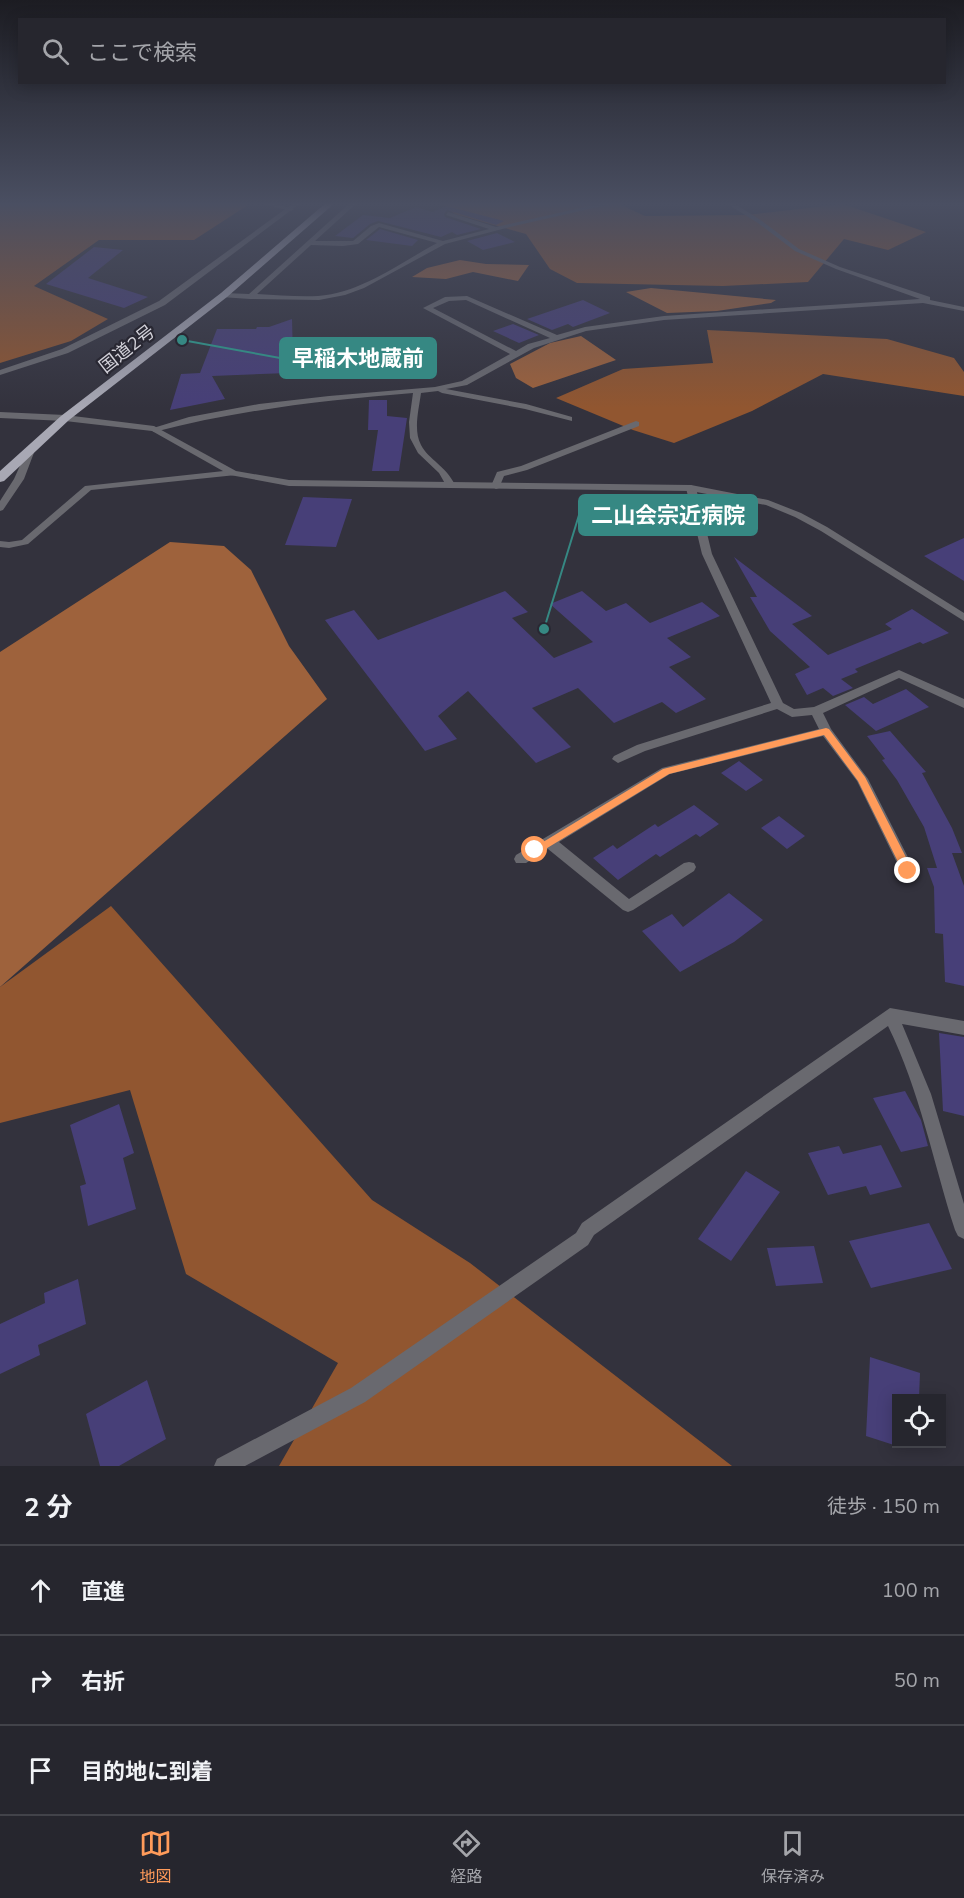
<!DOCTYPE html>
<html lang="ja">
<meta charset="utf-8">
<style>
:root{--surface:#26262e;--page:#32323a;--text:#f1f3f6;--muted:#a4a5aa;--line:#42434a;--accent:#ff9b5a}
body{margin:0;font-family:"Nunito Sans","Noto Sans JP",sans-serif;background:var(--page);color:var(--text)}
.controls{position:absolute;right:18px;bottom:18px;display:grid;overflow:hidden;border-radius:0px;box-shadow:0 3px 15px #0003}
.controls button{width:54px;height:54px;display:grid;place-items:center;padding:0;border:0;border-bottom:2px solid var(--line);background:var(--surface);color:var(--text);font:30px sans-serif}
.stop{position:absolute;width:18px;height:18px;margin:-14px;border:4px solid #ff9b5a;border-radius:50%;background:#fff}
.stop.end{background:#ff9b5a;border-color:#fff;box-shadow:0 2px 6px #0008}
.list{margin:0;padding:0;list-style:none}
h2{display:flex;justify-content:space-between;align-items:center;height:78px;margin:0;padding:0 24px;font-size:26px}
h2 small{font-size:20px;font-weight:400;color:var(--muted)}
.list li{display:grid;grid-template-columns:39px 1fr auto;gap:18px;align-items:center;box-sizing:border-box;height:90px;padding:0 24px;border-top:2px solid var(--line)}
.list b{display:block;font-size:22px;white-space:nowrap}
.list em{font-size:20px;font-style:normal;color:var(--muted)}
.icon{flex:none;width:33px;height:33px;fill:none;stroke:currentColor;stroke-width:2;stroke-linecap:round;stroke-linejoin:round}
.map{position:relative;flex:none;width:964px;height:1466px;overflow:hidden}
.search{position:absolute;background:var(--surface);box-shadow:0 3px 15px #0003;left:18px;right:18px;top:18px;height:66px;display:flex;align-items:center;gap:15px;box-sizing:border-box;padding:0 21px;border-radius:0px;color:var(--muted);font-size:22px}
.sheet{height:348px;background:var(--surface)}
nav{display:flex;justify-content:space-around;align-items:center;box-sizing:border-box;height:84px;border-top:2px solid var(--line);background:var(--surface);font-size:16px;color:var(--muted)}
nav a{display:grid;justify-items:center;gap:3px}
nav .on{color:var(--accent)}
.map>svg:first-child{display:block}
.forest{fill:#915630}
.water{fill:#9e623c}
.building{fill:#473f78}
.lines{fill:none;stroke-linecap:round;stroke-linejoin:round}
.minor{fill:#69696f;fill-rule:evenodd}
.tertiary{fill:#69696f;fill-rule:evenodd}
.trunk{fill:#a8a8b4;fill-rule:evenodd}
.route{fill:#ff9b5a}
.labels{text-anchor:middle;stroke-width:4.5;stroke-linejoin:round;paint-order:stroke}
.far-street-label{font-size:18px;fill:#d2d1d9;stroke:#292833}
.leader{fill:none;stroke:#368883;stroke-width:2}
.callout-dot{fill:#368883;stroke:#292833;stroke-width:2}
.callout{fill:#368883;stroke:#368883;stroke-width:2}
.callout-label{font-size:22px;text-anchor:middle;font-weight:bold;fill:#fff}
</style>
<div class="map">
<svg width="964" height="1466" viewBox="0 0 964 1466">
<rect width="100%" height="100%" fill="#33323d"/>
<path class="forest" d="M0,202H241L248,205L194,240H99L34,286L108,319L71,341L0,363Z
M439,202H615L645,216L747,215L843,204L926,232L888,250L844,239L808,282L723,286L577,283L550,269L526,234L455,214Z
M707,330L887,339L954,358L964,372V396L823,374L752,411L674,443L633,430L556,398L623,369L713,363Z
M111,906L372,1200L470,1263L732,1466H279L338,1363L186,1274L130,1090L0,1123V987Z"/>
<path class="water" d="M460,260L486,264L529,265L518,281L473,272L446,279L412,277L427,268Z
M651,288L776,300L771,303L717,311L667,313L626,292Z
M581,336L616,360L533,388L516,378L510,364L550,343Z
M170,542L224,546L251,570L289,646L327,699L0,987V652Z"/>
<path class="building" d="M446,206L504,221L496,225L447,210L444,214L445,217L481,229L457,235L452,232L441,237L378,221L370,224L353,238L335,236L363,215L390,218L416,207L433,212Z
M380,229L418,240L412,246L366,240Z
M497,233L515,242L483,250L467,241Z
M94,247L123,250L88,278L148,297L124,308L46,284Z
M583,300L610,313L573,327L568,324L552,330L527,319Z
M292,319L293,358L288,359V373L212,376L225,399L170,410L181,374L200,373L217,329H256L257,327H269Z
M513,324L539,335L519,343L493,331Z
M369,400H387V416L407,418L399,471H372L378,430H368Z
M303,497L352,499L336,547L285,545Z
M964,538V581L924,556Z
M734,557L812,616L792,624L828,655L892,629L885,624L912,609L949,633L923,644L920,642L855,669L858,672L841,679L853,688L833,696L823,688L807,695L795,674L810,667L770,631L750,597H757Z
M505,591L528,612L512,618L554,658L593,642L550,604L582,591L606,611L626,603L650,623L702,602L720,616L667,638L691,657L669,667L706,699L676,713L662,702L614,723L578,688L532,708L571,747L536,763L468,691L438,716L457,739L425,751L325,620L354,610L378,640Z
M906,689L929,707L876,731L845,705L864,697L873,704Z
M890,731L926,772L922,773L952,828L962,853H952L964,886V986L945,982L943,934L935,933L934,887L927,868H937L924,827L897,780L882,760L885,759L867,736Z
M739,761L763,780L746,791L721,773Z
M694,805L719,824L700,837L696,834L660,857L656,854L618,880L593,858L613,845L617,849L655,824L658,827Z
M779,816L805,836L787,849L761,828Z
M729,893L763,920L734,942L680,972L642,931L672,914L683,927Z
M939,1033L964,1037V1116L943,1111Z
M905,1091L921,1120L928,1146L901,1152L873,1098Z
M119,1104L134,1153L123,1158L136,1209L88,1226L80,1186L86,1184L70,1125Z
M881,1145L902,1187L870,1195L866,1186L828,1195L808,1153L839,1146L843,1154Z
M746,1171L780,1192L731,1261L698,1239Z
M929,1223L952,1269L871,1288L849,1241Z
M814,1246L823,1283L776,1286L767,1248Z
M78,1279L86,1324L38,1345L40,1355L0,1374V1324L45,1303L44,1293Z
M870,1357L920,1373L919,1398H897V1446L866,1436Z
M147,1380L166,1439L119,1466H100L86,1414Z"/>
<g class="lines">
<path class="minor" d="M255,202H268L294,209L291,211Z
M351,202H358L315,241H353L371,226L379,223L443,241L489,229L446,215L448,212L496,227L607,202H620L514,226L445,244L364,288L345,295L319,300L250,299L221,297L220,295L224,293L249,294ZM379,227L437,243C400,263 361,293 318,296C298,297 277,295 257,294L311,245L343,246L358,244Z
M724,202H732L762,221L799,249L840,267L930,297V300L964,307V311L923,303L664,320L586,331L534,348L467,385L446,389L526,404L572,417V421L525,409L442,393L438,391L421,393C419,409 413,430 421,445C429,460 446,466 455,485L450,488L447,487L439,473L418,453L410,438L409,422L413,393C325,400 239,410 154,432L150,429L189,417L259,404L329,396L435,387L462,381L510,354L423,308L445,297L467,296L557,335L585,327L664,316L920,299L836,269L795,251L758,223ZM466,300L550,338L528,344L516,351L433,308L449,301Z
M636,421L639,422V426L527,470L504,476L499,488L496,489L491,486L497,472L521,466Z
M31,447L35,450L24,479L3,510L0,511V501L14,479L27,450Z
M233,470L238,473L236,475L91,490L28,544L9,548L0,547V541L9,542L22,540L85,486Z
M691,485L696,488L712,554L783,703L794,709L814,707L899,670L964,699V708L899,678L823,713L831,729L868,779L915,871L913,875L908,876L903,875L857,781L823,736L670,774L559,842L629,899L684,863L689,862L694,863L696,867L694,871L633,910L628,912L623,910L548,849L526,863H516L514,859L516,855L662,768L819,729L812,715L792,717L777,709L645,751L618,763L612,759L614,756L637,745L771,703L702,554L686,488Z
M890,1008L964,1021V1035L902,1024L931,1094L964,1204V1239L958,1236L955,1230C933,1162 920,1091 888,1026L594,1235L588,1245L365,1402L245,1466H214L217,1459L351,1388L576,1233L582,1223Z"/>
<path class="tertiary" d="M295,202H302L165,305L68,353L0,375V370L62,349L159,301Z
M0,412L65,415L154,426L236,471L289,480L691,485L768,500L801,513L827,527L964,613V621L821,531L795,517L766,505L691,491L289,486L230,475L152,431L65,421L0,418Z"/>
<path class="trunk" d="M327,202H336L227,297L69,420L4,481L0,482V471L61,416L221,293Z"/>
</g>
<linearGradient id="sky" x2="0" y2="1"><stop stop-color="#1c1c22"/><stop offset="0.5" stop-color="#4a4f62"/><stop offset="1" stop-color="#4a4f62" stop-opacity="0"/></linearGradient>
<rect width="964" height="408" fill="url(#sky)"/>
<path class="route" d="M826,728L829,729L865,777L913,871L912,874H904L858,781L824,735L669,774L539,853L535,855L530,850L663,769Z"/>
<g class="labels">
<g class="far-street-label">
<text transform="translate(127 349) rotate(-38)" y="6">国道2号</text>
</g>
</g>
<path class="leader" d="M182 340L280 358M544 629L579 515"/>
<g class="callout-dot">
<circle cx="182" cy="340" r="6"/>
<circle cx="544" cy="629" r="6"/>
</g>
<g class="callout">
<rect x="280" y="338" width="156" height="40" rx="6"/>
<rect x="579" y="495" width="178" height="40" rx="6"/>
</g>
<g class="callout-label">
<text x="358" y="366">早稲木地蔵前</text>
<text x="668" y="523">二山会宗近病院</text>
</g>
</svg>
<div class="controls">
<button><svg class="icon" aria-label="locate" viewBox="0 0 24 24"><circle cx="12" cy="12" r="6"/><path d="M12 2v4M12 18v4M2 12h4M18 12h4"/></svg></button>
</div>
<div class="stop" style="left:535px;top:850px"></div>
<div class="stop end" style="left:908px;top:871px"></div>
<div class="search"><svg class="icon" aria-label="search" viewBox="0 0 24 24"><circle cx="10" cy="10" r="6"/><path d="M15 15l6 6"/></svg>ここで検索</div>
</div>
<section class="sheet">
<h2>2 分<small>徒歩 · 150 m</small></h2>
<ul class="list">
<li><svg class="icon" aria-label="ahead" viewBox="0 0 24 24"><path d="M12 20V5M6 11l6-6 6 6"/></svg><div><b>直進</b></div><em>100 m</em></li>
<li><svg class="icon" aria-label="right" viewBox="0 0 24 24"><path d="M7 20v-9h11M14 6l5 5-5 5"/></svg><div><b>右折</b></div><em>50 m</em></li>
<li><svg class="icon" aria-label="arrive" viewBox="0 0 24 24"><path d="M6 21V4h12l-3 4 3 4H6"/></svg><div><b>目的地に到着</b></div></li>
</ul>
</section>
<nav>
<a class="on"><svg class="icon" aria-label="map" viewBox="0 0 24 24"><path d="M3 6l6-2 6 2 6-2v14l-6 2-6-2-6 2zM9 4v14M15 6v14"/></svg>地図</a>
<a><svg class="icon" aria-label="directions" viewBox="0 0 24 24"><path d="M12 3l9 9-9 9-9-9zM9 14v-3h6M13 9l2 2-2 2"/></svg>経路</a>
<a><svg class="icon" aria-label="saved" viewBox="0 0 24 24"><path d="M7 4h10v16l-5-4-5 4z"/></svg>保存済み</a>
</nav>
